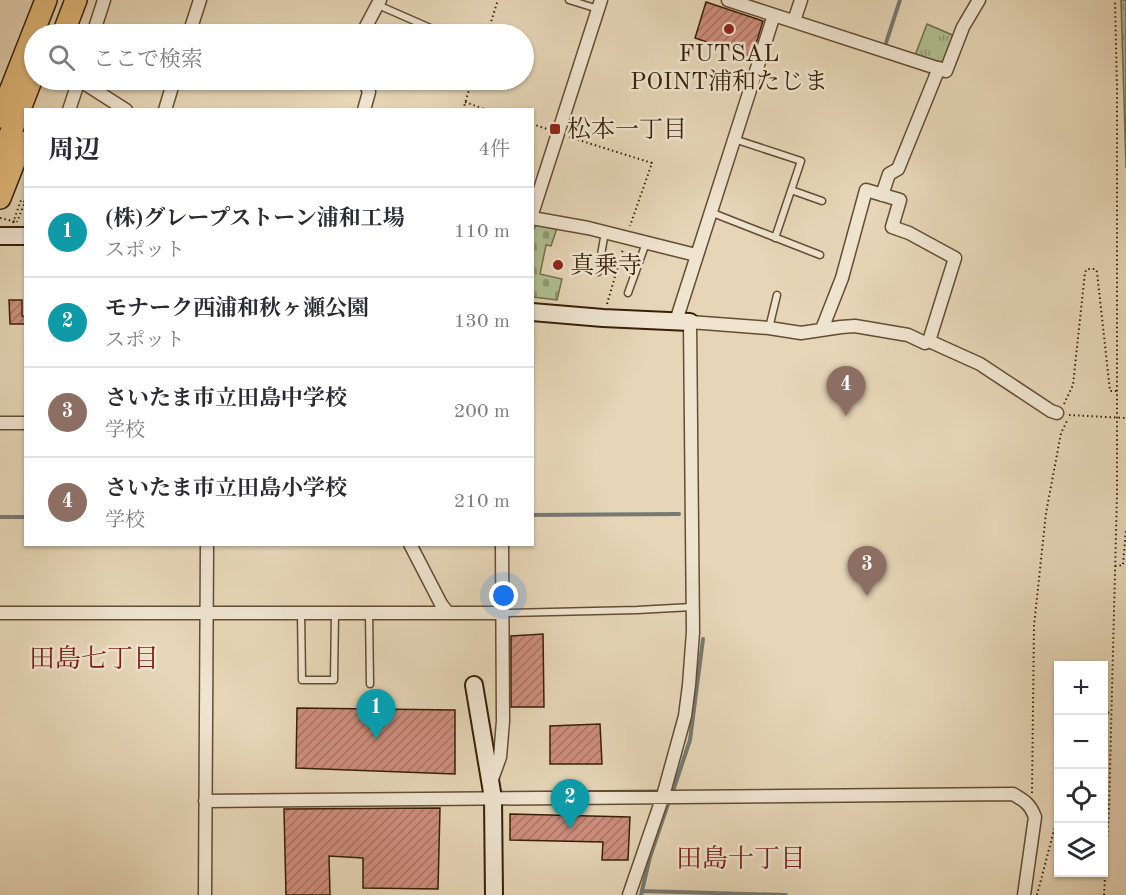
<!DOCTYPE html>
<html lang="ja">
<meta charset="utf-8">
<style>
:root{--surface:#fff;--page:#f2f2f3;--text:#2b2b33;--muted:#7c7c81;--line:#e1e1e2;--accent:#d93025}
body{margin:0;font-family:"Old Standard TT","Noto Serif JP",serif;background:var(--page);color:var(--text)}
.controls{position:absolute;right:18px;bottom:18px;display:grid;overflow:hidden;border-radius:0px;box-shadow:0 2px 4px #0004}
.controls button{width:54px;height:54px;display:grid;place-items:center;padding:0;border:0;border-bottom:2px solid var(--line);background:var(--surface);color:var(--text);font:30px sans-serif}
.you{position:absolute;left:504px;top:596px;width:21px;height:21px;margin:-15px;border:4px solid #fff;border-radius:50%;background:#1a73e8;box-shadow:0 0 0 9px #1a73e833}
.badge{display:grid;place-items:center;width:39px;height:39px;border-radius:50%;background:var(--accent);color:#fff;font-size:20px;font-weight:700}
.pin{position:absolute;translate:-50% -50px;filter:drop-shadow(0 2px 3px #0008)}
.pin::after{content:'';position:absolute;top:32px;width:21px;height:18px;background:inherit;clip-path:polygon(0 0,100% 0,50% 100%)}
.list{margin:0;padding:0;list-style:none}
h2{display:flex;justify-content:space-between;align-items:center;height:78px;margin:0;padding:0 24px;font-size:26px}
h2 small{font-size:20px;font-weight:400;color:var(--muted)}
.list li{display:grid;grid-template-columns:39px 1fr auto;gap:18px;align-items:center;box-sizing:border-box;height:90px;padding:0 24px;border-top:2px solid var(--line)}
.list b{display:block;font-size:22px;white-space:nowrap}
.list p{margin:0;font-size:20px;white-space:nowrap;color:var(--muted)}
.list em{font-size:20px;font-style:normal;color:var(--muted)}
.icon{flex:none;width:33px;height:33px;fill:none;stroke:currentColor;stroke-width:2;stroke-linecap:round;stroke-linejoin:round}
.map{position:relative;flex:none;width:1126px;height:895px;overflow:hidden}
.search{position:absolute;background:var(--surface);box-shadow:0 2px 4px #0004;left:24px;top:24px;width:510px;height:66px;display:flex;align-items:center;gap:15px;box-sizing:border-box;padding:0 21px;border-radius:33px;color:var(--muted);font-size:22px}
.panel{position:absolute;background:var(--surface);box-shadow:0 2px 4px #0004;left:24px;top:108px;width:510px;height:438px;border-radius:0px}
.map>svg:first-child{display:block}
.cemetery{fill:url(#cemetery-stones);stroke:#746f4c;stroke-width:1.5}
.park{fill:url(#park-tufts);stroke:#746f4c;stroke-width:1.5}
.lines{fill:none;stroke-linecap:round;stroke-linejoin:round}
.stream{stroke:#757a73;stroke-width:4}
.building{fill:url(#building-hatch);stroke:#381f06;stroke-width:1.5}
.lane-casing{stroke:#644d32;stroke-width:9}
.street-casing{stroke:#644d32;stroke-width:15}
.secondary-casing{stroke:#381f06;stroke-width:20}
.highway-casing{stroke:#381f06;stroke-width:24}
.path{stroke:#381f06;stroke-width:2;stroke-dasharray:1.5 3;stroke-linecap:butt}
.lane{stroke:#efe4d0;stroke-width:6}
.street{stroke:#efe4d0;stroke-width:12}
.secondary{stroke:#efe4d0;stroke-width:16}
.highway{stroke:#e3bb7c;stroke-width:21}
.path-bridge{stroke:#381f06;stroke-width:2;stroke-dasharray:1.5 3;stroke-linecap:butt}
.poi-dot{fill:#8f2418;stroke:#efe4d0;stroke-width:2}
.labels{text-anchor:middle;stroke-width:5;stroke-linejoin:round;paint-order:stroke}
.poi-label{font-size:24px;fill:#381f06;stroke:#efe4d0;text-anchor:start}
.neighbourhood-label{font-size:26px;fill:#7a1f14;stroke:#efe4d0}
</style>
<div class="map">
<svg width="1126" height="895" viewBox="0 0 1126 895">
<defs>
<pattern id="cemetery-stones" width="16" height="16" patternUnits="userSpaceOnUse" patternTransform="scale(1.5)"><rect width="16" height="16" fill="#b0bf92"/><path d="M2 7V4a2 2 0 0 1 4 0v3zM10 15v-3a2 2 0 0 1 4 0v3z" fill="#909b75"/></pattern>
<pattern id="park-tufts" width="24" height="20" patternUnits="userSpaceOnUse" patternTransform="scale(1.5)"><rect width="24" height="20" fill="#b0bf92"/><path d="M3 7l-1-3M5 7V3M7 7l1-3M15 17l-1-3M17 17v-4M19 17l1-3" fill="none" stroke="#909b75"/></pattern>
<pattern id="building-hatch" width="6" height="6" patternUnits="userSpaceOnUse" patternTransform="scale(1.5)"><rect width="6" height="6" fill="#ce8e7d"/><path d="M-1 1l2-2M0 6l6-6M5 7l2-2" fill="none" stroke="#a87364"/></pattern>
</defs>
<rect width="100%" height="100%" fill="#e6d6b7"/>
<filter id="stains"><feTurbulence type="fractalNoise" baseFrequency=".00333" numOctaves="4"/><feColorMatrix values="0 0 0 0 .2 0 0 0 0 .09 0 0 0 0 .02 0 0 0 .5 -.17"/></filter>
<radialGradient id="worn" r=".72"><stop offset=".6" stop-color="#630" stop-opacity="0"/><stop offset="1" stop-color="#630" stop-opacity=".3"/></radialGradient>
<path class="cemetery" d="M537,224L557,228L551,246L546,245L540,274L562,279L557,300L533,297V230Z"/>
<path class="park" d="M1121,0H1126V168Z
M927,24L957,37L944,68L914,58Z"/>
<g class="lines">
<path class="stream" d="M885,46L900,0
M532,515L679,514
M0,517H26
M672,794L690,740L703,639
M642,891L786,895
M641,895L650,857L669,801"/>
</g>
<path class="building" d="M706,2L763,21L752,57L695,38Z
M9,300H22V316L26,317V324H10Z
M543,634L544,707H511V636Z
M297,708L455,710V774L296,768Z
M600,724L602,764H550V726Z
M440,808L438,889L363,888V858L329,856L330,895H286L284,809Z
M510,814L630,817L628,860H602L603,842L510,840Z"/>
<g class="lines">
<g class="lane-casing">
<path id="lane" d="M569,0L598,9
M378,5L435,30L433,34
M734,139L801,161L775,238
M791,190L822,201
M710,212L820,255
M598,272L605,232
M628,293L646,243
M769,328L777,295
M301,613L302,680H334L335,613
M369,613L370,684
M503,613L637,610L692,607"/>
</g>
<g class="street-casing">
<path id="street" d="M728,0L946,71L963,27L979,0
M794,21L801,0
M93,34L104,0
M189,34L200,0
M362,34L380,0
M79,80L126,110
M69,110L79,80
M165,110L174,80
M364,110L369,92L364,80
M882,195L889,174L898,169L939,68
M532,214L601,0
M532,218L588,228L696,255
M676,321L774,15
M822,329L842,278L866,190L900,200L892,227L909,233L955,258L929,341
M0,423H26
M410,544L441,604L448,613
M0,613H503
M491,782L500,757L503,721L502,544
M205,801L1013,794C1025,801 1030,804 1035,817L1024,895
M205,895L207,544
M629,895L663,796L685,716L689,685L693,632L690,322L769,328L801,333L841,327L855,326L908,335L925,343L929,341L980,364L1051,411L1057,413"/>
</g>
<g class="secondary-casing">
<path id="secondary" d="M0,236H26
M532,312L603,318L690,322
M474,685L493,798L494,895"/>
</g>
<g class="highway-casing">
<path id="highway" d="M63,34L76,0
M0,117L46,0
M0,160L34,73
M0,198L22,142"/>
</g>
<path class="path" d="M487,34L498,0
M465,102L487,110
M463,110L472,80
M532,124L547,129
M569,137L652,163L630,226
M13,223L21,200L25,202L17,222
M607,304L623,249
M1064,404L1073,385L1085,272L1087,269H1095L1097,272L1110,391H1117
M1069,415L1126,418
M1115,566L1123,565L1126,529
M1104,715L1111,711
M1032,793L1034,626L1046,513L1061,433L1067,421
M1037,895L1058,815
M1104,895L1109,809L1117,494V89L1115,0"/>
<use href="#lane" class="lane"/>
<use href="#street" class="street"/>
<use href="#secondary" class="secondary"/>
<use href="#highway" class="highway"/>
<path class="path-bridge" d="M0,218L17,222"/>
</g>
<g class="poi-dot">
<circle cx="729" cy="29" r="6"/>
<rect x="549" y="123" width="12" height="12" rx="3"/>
<circle cx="558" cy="265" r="6"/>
</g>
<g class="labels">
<g class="poi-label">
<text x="729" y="61" text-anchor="middle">FUTSAL<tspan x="729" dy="28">POINT浦和たじま</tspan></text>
<text x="567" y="137">松本一丁目</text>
<text x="570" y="273">真乗寺</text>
</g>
<g class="neighbourhood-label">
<text x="94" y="667">田島七丁目</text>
<text x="741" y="867">田島十丁目</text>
</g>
</g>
<rect width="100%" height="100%" filter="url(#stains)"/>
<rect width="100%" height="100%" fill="url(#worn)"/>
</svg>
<div class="controls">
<button>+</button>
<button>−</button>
<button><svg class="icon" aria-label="locate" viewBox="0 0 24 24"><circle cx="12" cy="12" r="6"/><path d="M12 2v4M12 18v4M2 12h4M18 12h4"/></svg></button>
<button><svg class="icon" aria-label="layers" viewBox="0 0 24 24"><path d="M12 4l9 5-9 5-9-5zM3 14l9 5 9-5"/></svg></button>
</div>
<div class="you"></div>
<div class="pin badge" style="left:376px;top:739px;background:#0f9aa8">1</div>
<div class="pin badge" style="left:570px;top:829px;background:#0f9aa8">2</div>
<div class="pin badge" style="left:867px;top:596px;background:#8d6e63">3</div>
<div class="pin badge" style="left:846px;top:416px;background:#8d6e63">4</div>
<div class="search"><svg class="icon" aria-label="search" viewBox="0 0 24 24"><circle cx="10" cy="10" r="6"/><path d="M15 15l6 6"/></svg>ここで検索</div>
<section class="panel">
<h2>周辺<small>4件</small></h2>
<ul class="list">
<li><span class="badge" style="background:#0f9aa8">1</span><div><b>(株)グレープストーン浦和工場</b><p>スポット</p></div><em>110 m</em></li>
<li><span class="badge" style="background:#0f9aa8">2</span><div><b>モナーク西浦和秋ヶ瀬公園</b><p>スポット</p></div><em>130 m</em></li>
<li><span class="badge" style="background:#8d6e63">3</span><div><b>さいたま市立田島中学校</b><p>学校</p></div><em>200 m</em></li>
<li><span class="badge" style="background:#8d6e63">4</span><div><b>さいたま市立田島小学校</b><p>学校</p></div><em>210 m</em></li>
</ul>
</section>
</div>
